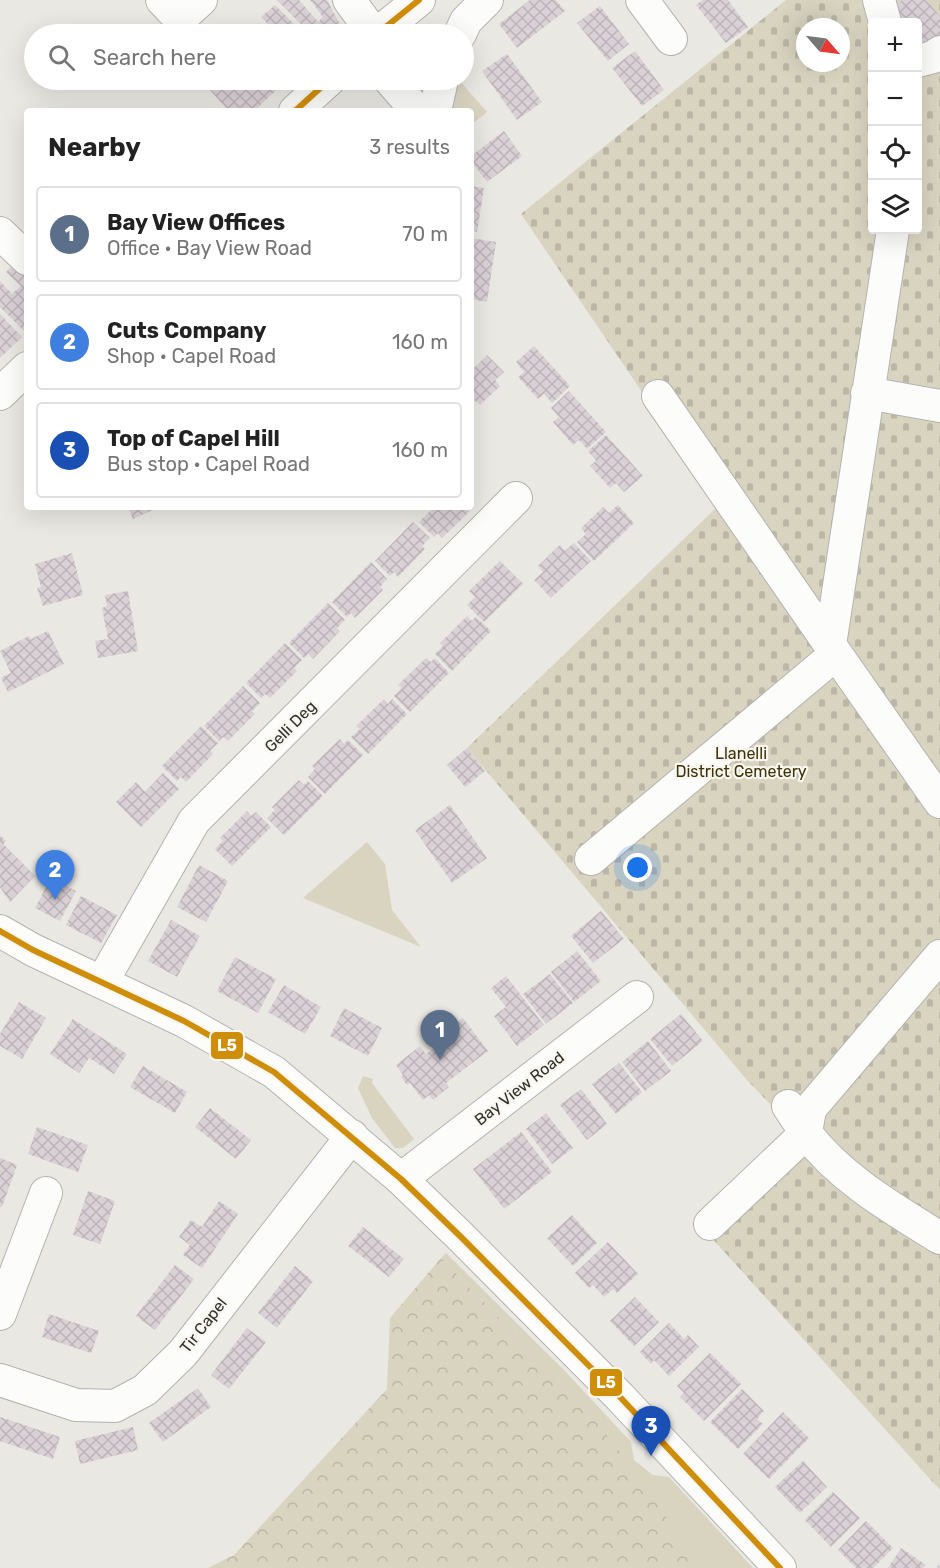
<!DOCTYPE html>
<meta charset="utf-8">
<style>
:root{--surface:#fff;--page:#f2f2f2;--text:#222;--muted:#767676;--line:#e0e0e0;--accent:#db2777}
body{margin:0;font-family:Rubik,sans-serif;background:var(--page);color:var(--text)}
.controls{position:absolute;right:18px;top:18px;display:grid;overflow:hidden;border-radius:6px;box-shadow:0 6px 24px #0002}
.controls button{width:54px;height:54px;display:grid;place-items:center;padding:0;border:0;border-bottom:2px solid var(--line);background:var(--surface);color:var(--text);font:30px sans-serif}
.compass{position:absolute;left:796px;top:18px;width:54px;height:54px;border-radius:50%;background:var(--surface);box-shadow:0 6px 24px #0002;rotate:118deg}
.you{position:absolute;left:638px;top:868px;width:21px;height:21px;margin:-15px;border:4px solid #fff;border-radius:50%;background:#1a73e8;box-shadow:0 0 0 9px #1a73e833}
.badge{display:grid;place-items:center;width:39px;height:39px;border-radius:50%;background:var(--accent);color:#fff;font-size:20px;font-weight:700}
.pin{position:absolute;translate:-50% -50px;filter:drop-shadow(0 2px 3px #0008)}
.pin::after{content:'';position:absolute;top:32px;width:21px;height:18px;background:inherit;clip-path:polygon(0 0,100% 0,50% 100%)}
.list{margin:0;padding:0;list-style:none}
h2{display:flex;justify-content:space-between;align-items:center;height:78px;margin:0;padding:0 24px;font-size:26px}
h2 small{font-size:20px;font-weight:400;color:var(--muted)}
.list li{display:grid;grid-template-columns:39px 1fr auto;gap:18px;align-items:center;box-sizing:border-box;height:96px;margin:0 12px 12px;padding:0 12px;border:2px solid var(--line);border-radius:6px}
.list b{display:block;font-size:22px;white-space:nowrap}
.list p{margin:0;font-size:20px;white-space:nowrap;color:var(--muted)}
.list em{font-size:20px;font-style:normal;color:var(--muted)}
.icon{flex:none;width:33px;height:33px;fill:none;stroke:currentColor;stroke-width:2;stroke-linecap:round;stroke-linejoin:round}
.map{position:relative;flex:none;width:940px;height:1568px;overflow:hidden}
.search{position:absolute;background:var(--surface);box-shadow:0 6px 24px #0002;left:24px;top:24px;width:450px;height:66px;display:flex;align-items:center;gap:15px;box-sizing:border-box;padding:0 21px;border-radius:33px;color:var(--muted);font-size:22px}
.panel{position:absolute;background:var(--surface);box-shadow:0 6px 24px #0002;left:24px;top:108px;width:450px;height:402px;border-radius:6px}
.map>svg:first-child{display:block}
.grass{fill:#d9d4c0}
.forest{fill:url(#forest-crowns)}
.cemetery{fill:url(#cemetery-stones);fill-rule:evenodd}
.building{fill:url(#building-cross-hatch)}
.lines{fill:none;stroke-linecap:round;stroke-linejoin:round}
.minor-casing{stroke:#b4b3b0;stroke-width:34}
.path{stroke:#d2d2d0;stroke-width:4;stroke-dasharray:3 4.5;stroke-linecap:butt}
.minor{stroke:#fcfcfb;stroke-width:32}
.bus-1-casing{stroke:#f8f6ee;stroke-width:10}
.bus-1{stroke:#cf8e09;stroke-width:6}
.labels{text-anchor:middle;stroke-width:4.5;stroke-linejoin:round;paint-order:stroke}
.street-label{font-size:16px;fill:#31302d;stroke:#f8f6ee}
.park-label{font-size:16px;fill:#3c3309;stroke:#f8f6ee}
.line-badge{stroke:#f8f6ee;stroke-width:2}
.badge-label{font-size:16px;text-anchor:middle;font-weight:bold;fill:#fff}
</style>
<div class="map">
<svg width="940" height="1568" viewBox="0 0 940 1568">
<defs>
<pattern id="forest-crowns" width="20" height="18" patternUnits="userSpaceOnUse" patternTransform="scale(1.5)"><rect width="20" height="18" fill="#d9d4c0"/><path d="M2 6a3 3 0 1 1 6 0M12 15a3 3 0 1 1 6 0" fill="none" stroke="#bbb6a5"/></pattern>
<pattern id="cemetery-stones" width="16" height="16" patternUnits="userSpaceOnUse" patternTransform="scale(1.5)"><rect width="16" height="16" fill="#d9d4c0"/><path d="M2 7V4a2 2 0 0 1 4 0v3zM10 15v-3a2 2 0 0 1 4 0v3z" fill="#bbb6a5"/></pattern>
<pattern id="building-cross-hatch" width="8" height="8" patternUnits="userSpaceOnUse" patternTransform="scale(1.5)"><rect width="8" height="8" fill="#dad1d6"/><path d="M0 0l8 8M0 8l8-8" fill="none" stroke="#bcb4b8"/></pattern>
</defs>
<rect width="100%" height="100%" fill="#e9e8e3"/>
<path class="grass" d="M455,80H459L487,112L471,125V111H449Z
M367,842L385,864L392,910L421,947L303,898Z
M363,1076L373,1079L372,1083L414,1139L403,1148H395L372,1118L358,1088Z
M446,1253L563,1369L631,1442L634,1460L653,1475L669,1477L753,1568H700L569,1389L441,1258Z"/>
<path class="forest" d="M441,1258L569,1389L636,1471L700,1568H208L234,1555L387,1389L390,1318Z"/>
<path class="cemetery" d="M786,0H940V1490L700,1225L794,1137L787,1122L747,1080L467,748L719,505L521,214ZM872,22H918V230H872ZM805,27H841V63H805Z"/>
<path class="building" d="M277,0H299L318,22L323,17L310,0H327L342,28L335,34H278L261,17L275,5L299,29L303,26Z
M530,0H556L565,11L517,48L499,24Z
M703,0H728L748,27L726,43L696,5Z
M902,0H927L940,17V34L923,47L918,39V22H905L893,7Z
M600,6L629,44L608,61L577,23Z
M258,23L269,34H252L249,32Z
M635,51L664,90L642,106L612,68Z
M507,54L542,102L517,120L482,71Z
M219,80H234L238,84L243,80H287L254,111H229L209,89Z
M504,131L522,156L487,182L471,161V156Z
M471,186L484,188L477,232L471,231Z
M471,238L496,242L487,302L471,299Z
M19,259L27,267L26,333L0,307V281L12,294L21,286L6,272Z
M0,314L22,337L0,358Z
M534,346L570,386L552,403L544,394L538,399L518,377L524,372L516,362Z
M487,355L504,372L495,380L500,386L480,405L474,400L471,403V371Z
M569,391L606,432L587,449L579,440L573,445L553,422L559,417L551,408Z
M606,435L643,476L624,492L616,483L610,488L590,466L596,461L588,451Z
M618,505L634,523L594,561L577,542L586,534L581,528L603,507L609,513Z
M128,507H159L133,519Z
M434,507H466L470,511L442,538L438,533L434,537L419,522Z
M413,522L430,538L422,546L425,549L398,577L394,572L390,576L375,561Z
M574,543L591,561L551,598L534,580L543,572L538,566L560,545L565,551Z
M72,553L83,595L43,606L37,588L41,587L35,564Z
M500,561L523,584L484,622L467,605L475,597L469,591Z
M371,562L387,579L380,587L383,590L355,618L351,613L347,617L332,602Z
M128,591L138,651L98,658L95,641L108,639L102,608L107,606L105,595Z
M328,603L345,620L337,628L340,631L313,659L308,654L304,658L289,643Z
M467,616L472,621L476,617L491,631L452,671L435,654L443,646L440,643Z
M48,631L64,664L8,692L1,678L11,673L0,651L29,636L31,639Z
M285,643L302,660L294,668L297,671L270,698L265,694L261,698L246,683Z
M426,658L431,662L435,658L449,673L410,712L394,696L402,688L398,685Z
M243,686L260,703L252,711L255,714L228,741L223,737L219,741L204,726Z
M384,699L388,704L392,699L407,714L368,754L351,737L360,729L356,726Z
M201,726L218,743L210,751L213,754L186,782L181,777L177,781L162,766Z
M340,739L344,744L348,740L363,755L325,794L308,777L315,769L312,766Z
M467,748L485,771L465,787L447,765Z
M163,773L179,789L141,827L116,802L136,782L145,792Z
M299,780L304,785L308,781L323,796L284,835L267,818L275,810L272,807Z
M450,805L487,858L452,883L415,830Z
M247,811L251,816L256,812L271,827L232,866L215,849L223,841L220,838Z
M0,835L6,841L3,844L35,876L10,902L0,887Z
M199,865L228,881L206,922L177,907Z
M51,878L76,891L60,921L35,908Z
M81,896L117,915L101,943L66,925Z
M601,911L624,939L593,963L571,936Z
M171,920L200,936L177,977L148,961Z
M577,951L601,981L574,1002L551,972Z
M235,957L276,979L258,1013L217,991Z
M550,974L573,1003L546,1024L523,994Z
M506,976L544,1025L517,1046L494,1016L506,1007L491,988Z
M284,985L321,1007L305,1034L268,1012Z
M19,1002L46,1018L22,1059L0,1046V1034Z
M344,1008L382,1028L368,1056L330,1036Z
M681,1014L703,1041L672,1066L650,1039Z
M463,1018L488,1051L446,1083L449,1087L433,1100L429,1095L423,1100L410,1083L407,1085L401,1077L403,1075L396,1065L420,1046L426,1054L440,1044L441,1046L457,1033L452,1026Z
M73,1019L127,1054L114,1074L89,1058L79,1073L50,1054Z
M648,1041L671,1071L645,1091L622,1062Z
M619,1063L642,1092L616,1114L592,1084Z
M143,1066L187,1092L175,1113L130,1087Z
M581,1089L607,1124L587,1140L560,1105Z
M210,1108L251,1140L236,1159L195,1127Z
M546,1113L573,1148L552,1164L526,1129Z
M37,1127L88,1145L78,1172L28,1154Z
M521,1132L552,1172L504,1209L473,1169Z
M0,1158L17,1165L2,1207H0Z
M88,1191L115,1201L100,1244L73,1235Z
M219,1201L238,1214L202,1268L183,1255L190,1245L179,1237L191,1220L202,1227Z
M572,1215L597,1243L573,1266L547,1238Z
M363,1227L404,1259L389,1277L348,1246Z
M608,1242L638,1274L617,1293L613,1289L604,1297L593,1285L589,1288L575,1273Z
M175,1265L194,1279L155,1330L136,1316Z
M295,1266L313,1281L277,1328L258,1313Z
M635,1297L659,1322L634,1346L610,1321Z
M49,1314L99,1331L91,1353L42,1337Z
M669,1323L684,1339L688,1335L699,1347L669,1376L654,1360L651,1364L640,1352Z
M247,1328L266,1342L229,1389L211,1375Z
M710,1353L741,1384L704,1421L680,1397L684,1393L677,1386Z
M198,1388L211,1407L163,1442L149,1423Z
M742,1389L764,1411L757,1419L763,1424L738,1449L710,1422Z
M783,1412L809,1438L769,1479L743,1454Z
M0,1417L60,1437L53,1459L0,1441Z
M133,1427L138,1450L80,1464L75,1441Z
M803,1461L827,1487L800,1513L775,1487Z
M833,1492L860,1518L831,1547L805,1520Z
M866,1521L893,1548L873,1568H856L838,1550Z
M901,1548L926,1565L923,1568H888Z"/>
<g class="lines">
<g class="minor-casing">
<path id="minor" d="M162,0L180,19L201,0
M349,0L374,34
M642,0L671,39
M879,0L885,22
M377,34L419,0
M460,34L466,21L487,0
M918,61L933,57L940,52
M390,80L417,111
M295,111L329,80
M435,111L442,80
M893,230L830,645L940,802
M0,233L27,259
M867,393L940,406
M0,394L27,368
M658,396L830,645
M591,859L836,654
M0,931L33,950L184,1021L274,1072L401,1179L461,1237L620,1397L780,1568
M940,956L810,1109L806,1133C841,1179 892,1208 940,1238
M102,982L194,821L516,498
M401,1179L637,997
M710,1224L806,1133L788,1106
M0,1314L46,1193
M0,1380L76,1405L115,1406L145,1390L183,1353L352,1136"/>
</g>
<path class="path" d="M938,1568L940,1565"/>
<use href="#minor" class="minor"/>
<g class="bus-1-casing">
<path id="bus-1" d="M377,34L419,0
M295,111L329,80
M0,931L33,950L184,1021L274,1072L401,1179L461,1237L620,1397L780,1568"/>
</g>
<use href="#bus-1" class="bus-1"/>
</g>
<g class="labels">
<g class="street-label">
<text transform="translate(290 726) rotate(-45)" y="6">Gelli Deg</text>
<text transform="translate(519 1088) rotate(-38)" y="6">Bay View Road</text>
<text transform="translate(203 1325) rotate(-52)" y="6">Tir Capel</text>
</g>
<g class="park-label">
<text x="741" y="759">Llanelli<tspan x="741" dy="18">District Cemetery</tspan></text>
</g>
</g>
<g class="line-badge">
<rect x="210" y="1031" width="34" height="29" rx="6" fill="#cf8e09"/>
<rect x="589" y="1368" width="34" height="29" rx="6" fill="#cf8e09"/>
</g>
<g class="badge-label">
<text x="227" y="1051">L5</text>
<text x="606" y="1388">L5</text>
</g>
</svg>
<div class="controls">
<button>+</button>
<button>−</button>
<button><svg class="icon" aria-label="locate" viewBox="0 0 24 24"><circle cx="12" cy="12" r="6"/><path d="M12 2v4M12 18v4M2 12h4M18 12h4"/></svg></button>
<button><svg class="icon" aria-label="layers" viewBox="0 0 24 24"><path d="M12 4l9 5-9 5-9-5zM3 14l9 5 9-5"/></svg></button>
</div>
<svg class="compass" viewBox="-18 -18 36 36"><path d="M0-13l5 13h-10z" fill="#e53935"/><path d="M0 13l5-13h-10z" fill="#767676"/></svg>
<div class="you"></div>
<div class="pin badge" style="left:440px;top:1060px;background:#5c6f8a">1</div>
<div class="pin badge" style="left:55px;top:900px;background:#3f7fe0">2</div>
<div class="pin badge" style="left:651px;top:1456px;background:#1a4fb4">3</div>
<div class="search"><svg class="icon" aria-label="search" viewBox="0 0 24 24"><circle cx="10" cy="10" r="6"/><path d="M15 15l6 6"/></svg>Search here</div>
<section class="panel">
<h2>Nearby<small>3 results</small></h2>
<ul class="list">
<li><span class="badge" style="background:#5c6f8a">1</span><div><b>Bay View Offices</b><p>Office · Bay View Road</p></div><em>70 m</em></li>
<li><span class="badge" style="background:#3f7fe0">2</span><div><b>Cuts Company</b><p>Shop · Capel Road</p></div><em>160 m</em></li>
<li><span class="badge" style="background:#1a4fb4">3</span><div><b>Top of Capel Hill</b><p>Bus stop · Capel Road</p></div><em>160 m</em></li>
</ul>
</section>
</div>
